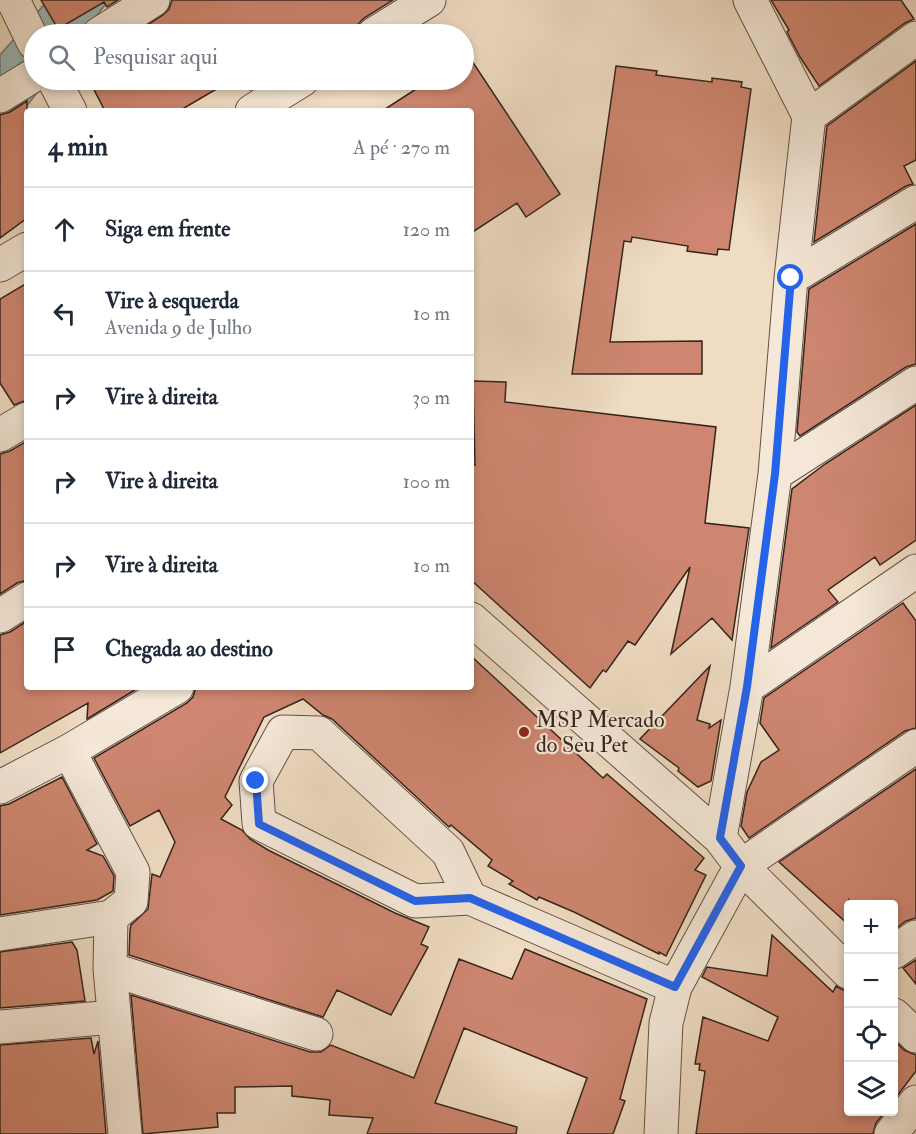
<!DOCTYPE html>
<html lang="pt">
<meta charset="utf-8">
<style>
:root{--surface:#fff;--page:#f6f6f7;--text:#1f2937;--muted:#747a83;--line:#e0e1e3}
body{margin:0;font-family:"IM FELL Double Pica",serif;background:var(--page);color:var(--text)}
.controls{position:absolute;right:18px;bottom:18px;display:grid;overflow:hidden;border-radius:6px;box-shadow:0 3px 9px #0003}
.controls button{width:54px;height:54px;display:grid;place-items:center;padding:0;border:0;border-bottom:2px solid var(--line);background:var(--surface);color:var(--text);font:30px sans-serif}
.stop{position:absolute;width:18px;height:18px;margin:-14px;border:4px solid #2563eb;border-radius:50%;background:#fff}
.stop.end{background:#2563eb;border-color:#fff;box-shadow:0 2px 6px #0008}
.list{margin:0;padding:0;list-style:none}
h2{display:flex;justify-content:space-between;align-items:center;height:78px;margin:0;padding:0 24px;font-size:26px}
h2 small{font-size:20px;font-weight:400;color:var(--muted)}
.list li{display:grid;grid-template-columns:39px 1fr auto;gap:18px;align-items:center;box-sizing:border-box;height:84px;padding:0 24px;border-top:2px solid var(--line)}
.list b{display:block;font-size:22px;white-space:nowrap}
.list p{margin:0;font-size:20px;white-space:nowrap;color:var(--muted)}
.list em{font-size:20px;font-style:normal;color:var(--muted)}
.icon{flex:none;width:33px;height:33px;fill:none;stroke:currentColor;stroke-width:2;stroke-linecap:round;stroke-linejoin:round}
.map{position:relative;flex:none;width:916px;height:1134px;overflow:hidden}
.search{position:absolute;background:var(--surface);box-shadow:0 3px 9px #0003;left:24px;top:24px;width:450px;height:66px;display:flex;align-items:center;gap:15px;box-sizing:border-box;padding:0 21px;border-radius:33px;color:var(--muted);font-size:22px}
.panel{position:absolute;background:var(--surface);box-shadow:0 3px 9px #0003;left:24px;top:108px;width:450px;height:582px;border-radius:6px}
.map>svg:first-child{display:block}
.water{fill:#9abab8;stroke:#727e7a;stroke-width:1.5}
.building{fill:#ce8670;stroke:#35241d;stroke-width:1.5}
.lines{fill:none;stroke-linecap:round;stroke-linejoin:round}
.minor-casing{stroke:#645246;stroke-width:35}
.minor{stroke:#f5e8d8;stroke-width:33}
.route{stroke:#2563eb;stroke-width:8}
.poi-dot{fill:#8f2418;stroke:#f5e8d8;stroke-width:2}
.labels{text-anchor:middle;stroke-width:4.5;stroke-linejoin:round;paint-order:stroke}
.poi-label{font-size:22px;fill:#35241d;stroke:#f5e8d8;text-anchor:start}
</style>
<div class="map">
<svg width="916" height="1134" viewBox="0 0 916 1134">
<rect width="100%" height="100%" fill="#efdcc3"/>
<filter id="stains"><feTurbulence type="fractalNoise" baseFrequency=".00333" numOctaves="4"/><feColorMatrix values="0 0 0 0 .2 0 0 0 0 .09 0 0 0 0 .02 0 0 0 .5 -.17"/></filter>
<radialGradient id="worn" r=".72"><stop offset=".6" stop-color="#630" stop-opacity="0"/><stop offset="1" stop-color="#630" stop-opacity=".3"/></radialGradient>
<path class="water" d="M48,0H109L82,34H34V80H47L0,140V55Z"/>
<path class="building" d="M41,0H118L107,7L104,2L58,29Z
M172,0H393L364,18L348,34H133L163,15L169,9Z
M771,0H901L914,19L905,23L819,86L800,57L787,32L789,30Z
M464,49L560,194L526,217L517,203L471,233V111H382L430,80H464Z
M916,61V160L904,166L913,184L906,186L814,242L827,126Z
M616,66L657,71L656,75L712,82V78L742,82L741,87L751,89L729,250L718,249L717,255L687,251L688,246L632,237L631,242L624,241L610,342L702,341V374H572Z
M89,80H232L179,111H105Z
M244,80H267L250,90Z
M27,101V218L0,238V115L10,112Z
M916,224V364L906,367L800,436L797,432L809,289Z
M27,283V400L14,405L0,383V299Z
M473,381L506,382L505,402L716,427L705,523L749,528L732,640L712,618L671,654L690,567L635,645L628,641L606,672L603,670L590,688L471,580V464L475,465Z
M916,405V540L880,565L875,557L828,590L838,602L771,648L792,489L825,464Z
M27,441V580L17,583L0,594V454L10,451Z
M903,603L916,621V728L905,731L749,838L741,826L747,792L761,762L779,750L760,723L764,698Z
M27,621V687H140L87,719L88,703L0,753V635L10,632Z
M471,656L603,778L607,774L704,858L695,870L706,875L666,956L659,952V954L574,912L539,897L537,900L509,884L513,881L488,866L492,860L451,825L449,827L332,719L323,715L303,699L264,717L225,797L232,805L221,819L242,830L250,839L268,850L395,913L429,927L421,944L428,947L391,1015L337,990L323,1017L129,955L130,930L131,925L148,909L152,874L160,877L175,842L159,810L130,826L94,758L187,703L193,697L196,687H471Z
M710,666L697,720L710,724L709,728L721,720L711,781L698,787L678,771L679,768L640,739Z
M916,769V918L906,921L894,930V904H852L849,900V925L779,862Z
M62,777L97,844L87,850L103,856L114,876L113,891L97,900L0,915V806L9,804Z
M772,935L833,992L836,986L843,990H849V1112H885L876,1123L873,1134H696L705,1071L699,1070L700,1064H695L703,1017L768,1041L778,1017L702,977L707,967L767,976Z
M72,942L77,950L85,1001L0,1008V952Z
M525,949L647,999L620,1099L625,1101L613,1134H567L587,1078L464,1028L435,1103L517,1127L516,1134H367L373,1118L329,1115L330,1100L292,1096V1086L235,1087V1113H217L218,1127L143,1134L131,995L310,1052H321L331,1045L414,1078L459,959L512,979Z
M916,960V984L903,968Z
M91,1038L94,1054L98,1041L106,1134H0V1045Z
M894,1040L904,1050L916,1055V1071L894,1100Z"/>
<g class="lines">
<g class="minor-casing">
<path id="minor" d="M13,0L34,43
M750,0L809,116
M99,34L153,0
M374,34L429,0
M54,80L70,111
M0,96L34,75
M252,111L302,80
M809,116L916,38
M0,265L27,249
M791,278L916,202
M0,435L27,419
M775,474L916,383
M0,616L27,599
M471,619L720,838L741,866L848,972
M747,687L916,571
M0,787L69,751L177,687
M720,838L747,687L775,474L791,278L809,116
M470,898L415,901L259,823L256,781L283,732L319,733L448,852L470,898L675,987
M111,917L110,969L125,1134
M0,934L111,917L131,901L133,872L69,751
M894,952L916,937
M110,969L316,1034
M894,1015L916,1036
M0,1027L113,1017
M661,1134L666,1023L675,987L741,866L916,746
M891,1134L916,1102"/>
</g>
<use href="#minor" class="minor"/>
</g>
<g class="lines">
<path class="route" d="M256,781L259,824L415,901L470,898L675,987L741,866L720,838L747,687L775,474L791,278"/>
</g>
<circle class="poi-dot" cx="524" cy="732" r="6"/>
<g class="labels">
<g class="poi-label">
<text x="536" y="727">MSP Mercado<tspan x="536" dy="25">do Seu Pet</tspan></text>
</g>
</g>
<rect width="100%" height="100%" filter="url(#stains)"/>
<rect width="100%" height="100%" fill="url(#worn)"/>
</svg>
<div class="controls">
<button>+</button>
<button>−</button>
<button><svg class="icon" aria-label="locate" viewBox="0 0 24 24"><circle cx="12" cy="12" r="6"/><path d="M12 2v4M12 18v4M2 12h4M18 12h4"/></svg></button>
<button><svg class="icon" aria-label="layers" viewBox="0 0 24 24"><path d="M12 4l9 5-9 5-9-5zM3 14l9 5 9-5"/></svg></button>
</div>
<div class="stop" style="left:791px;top:278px"></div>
<div class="stop end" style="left:256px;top:781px"></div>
<div class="search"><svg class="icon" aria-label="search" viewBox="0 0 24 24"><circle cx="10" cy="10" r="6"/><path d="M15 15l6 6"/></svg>Pesquisar aqui</div>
<section class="panel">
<h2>4 min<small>A pé · 270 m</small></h2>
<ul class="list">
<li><svg class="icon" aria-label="ahead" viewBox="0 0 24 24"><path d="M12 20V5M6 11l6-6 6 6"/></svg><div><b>Siga em frente</b></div><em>120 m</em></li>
<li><svg class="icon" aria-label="left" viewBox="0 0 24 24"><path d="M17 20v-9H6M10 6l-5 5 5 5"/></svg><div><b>Vire à esquerda</b><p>Avenida 9 de Julho</p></div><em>10 m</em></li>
<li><svg class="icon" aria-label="right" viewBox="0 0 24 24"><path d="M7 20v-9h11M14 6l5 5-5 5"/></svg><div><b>Vire à direita</b></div><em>30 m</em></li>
<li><svg class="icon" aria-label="right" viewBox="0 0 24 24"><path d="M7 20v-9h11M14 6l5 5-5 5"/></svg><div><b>Vire à direita</b></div><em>100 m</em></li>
<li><svg class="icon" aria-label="right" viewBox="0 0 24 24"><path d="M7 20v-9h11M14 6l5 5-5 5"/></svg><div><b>Vire à direita</b></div><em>10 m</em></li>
<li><svg class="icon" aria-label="arrive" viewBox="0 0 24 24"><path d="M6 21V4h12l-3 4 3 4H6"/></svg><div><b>Chegada ao destino</b></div></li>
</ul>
</section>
</div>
